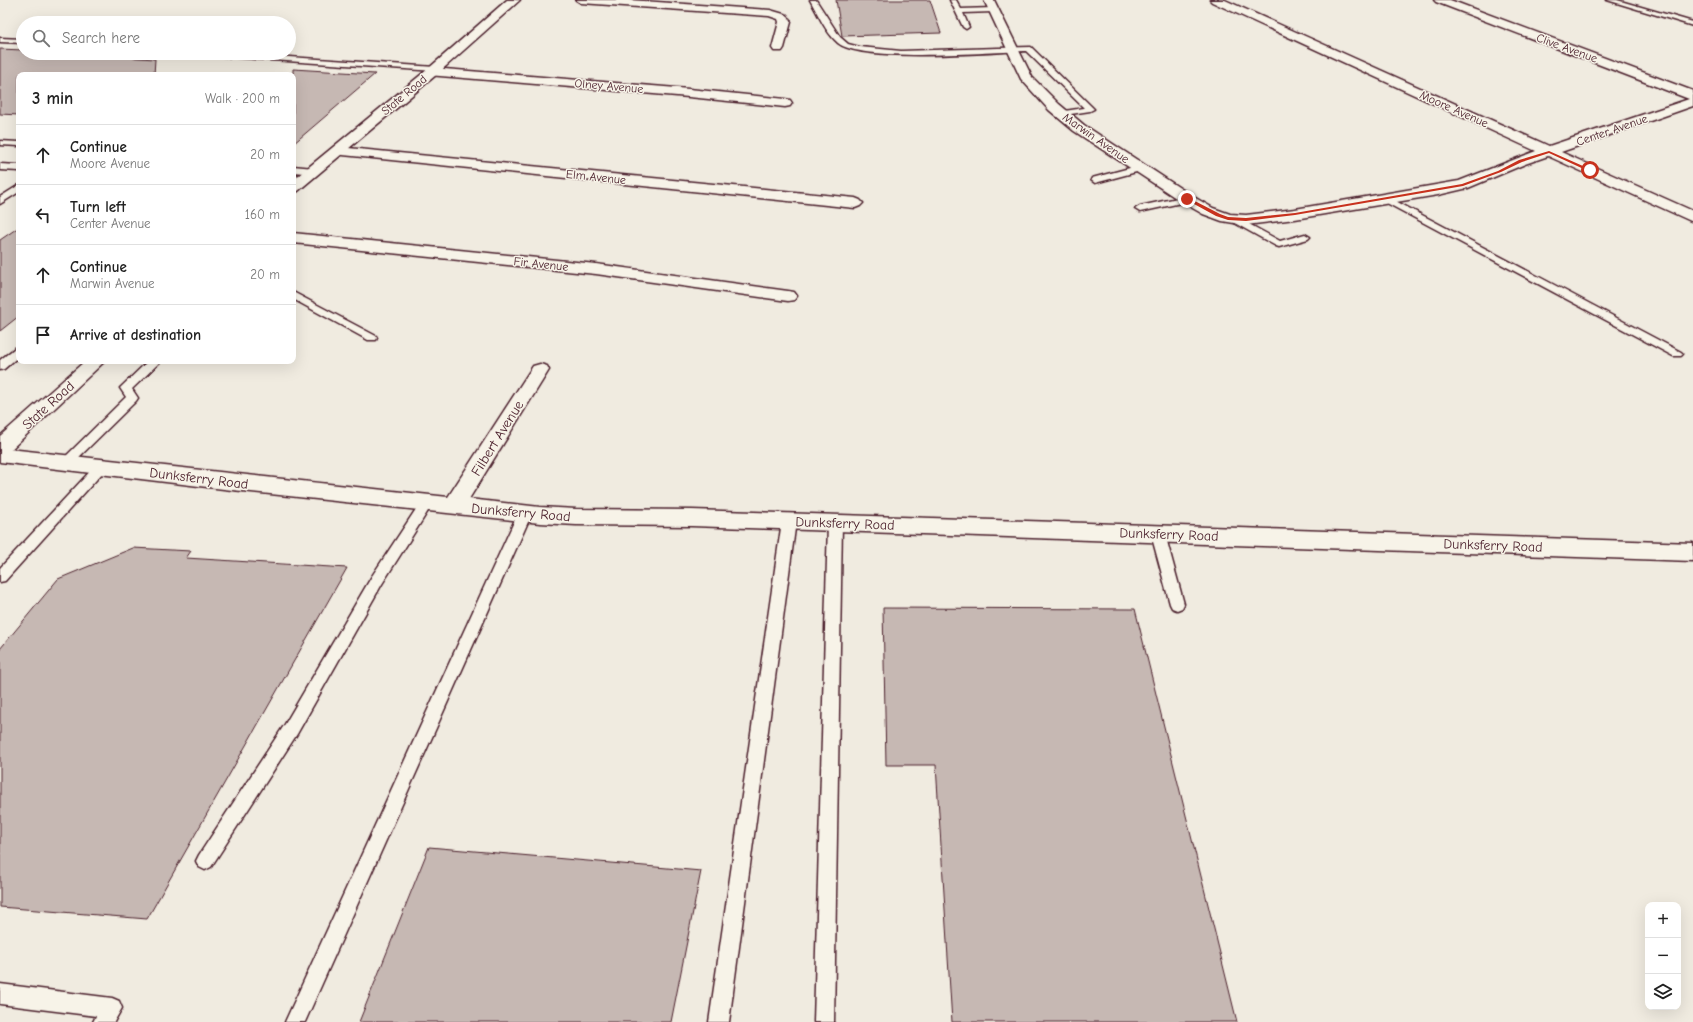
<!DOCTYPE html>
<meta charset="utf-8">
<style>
:root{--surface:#fff;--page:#f6f6f6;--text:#222;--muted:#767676;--line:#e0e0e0}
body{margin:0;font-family:"Comic Neue",sans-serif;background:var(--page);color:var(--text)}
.controls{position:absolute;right:12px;bottom:12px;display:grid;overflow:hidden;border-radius:8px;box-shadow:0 4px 16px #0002}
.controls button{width:36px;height:36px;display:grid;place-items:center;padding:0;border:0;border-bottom:1px solid var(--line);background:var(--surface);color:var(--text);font:20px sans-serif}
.stop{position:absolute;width:12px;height:12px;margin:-9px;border:3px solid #c8321e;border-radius:50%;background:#fff}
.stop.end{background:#c8321e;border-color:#fff;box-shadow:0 1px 4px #0008}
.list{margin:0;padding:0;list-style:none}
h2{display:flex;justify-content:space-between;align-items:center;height:52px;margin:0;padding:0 16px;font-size:17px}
h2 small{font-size:13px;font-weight:400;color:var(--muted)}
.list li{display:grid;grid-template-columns:26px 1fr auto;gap:12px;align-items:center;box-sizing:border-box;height:60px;padding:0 16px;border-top:1px solid var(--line)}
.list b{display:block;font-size:15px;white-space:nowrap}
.list p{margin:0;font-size:13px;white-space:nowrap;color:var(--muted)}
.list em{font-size:13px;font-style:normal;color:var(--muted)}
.icon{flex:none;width:22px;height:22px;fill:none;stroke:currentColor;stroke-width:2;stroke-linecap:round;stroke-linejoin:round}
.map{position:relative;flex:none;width:1693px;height:1022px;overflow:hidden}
.search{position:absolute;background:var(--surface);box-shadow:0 4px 16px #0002;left:16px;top:16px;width:280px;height:44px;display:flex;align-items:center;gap:10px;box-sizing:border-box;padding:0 14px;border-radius:22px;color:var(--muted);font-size:15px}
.panel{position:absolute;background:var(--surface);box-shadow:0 4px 16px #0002;left:16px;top:72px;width:280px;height:292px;border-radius:8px}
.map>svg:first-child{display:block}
.building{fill:#c6b8b3;stroke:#4a1f2b}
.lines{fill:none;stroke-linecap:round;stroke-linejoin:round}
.lane-casing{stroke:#4a1f2b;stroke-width:3}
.street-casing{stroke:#4a1f2b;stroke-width:3}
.secondary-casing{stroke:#4a1f2b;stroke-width:3}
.lane{fill:#f7f3e8;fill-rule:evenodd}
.street{fill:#f7f3e8;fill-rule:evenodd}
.secondary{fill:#f7f3e8;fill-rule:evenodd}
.route{fill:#c8321e}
.labels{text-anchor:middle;stroke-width:3;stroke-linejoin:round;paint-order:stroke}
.far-street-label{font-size:12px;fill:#4a1f2b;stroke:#f7f3e8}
.street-label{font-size:14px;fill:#4a1f2b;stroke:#f7f3e8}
</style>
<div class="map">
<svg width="1693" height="1022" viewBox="0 0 1693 1022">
<rect width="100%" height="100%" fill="#f0ebe0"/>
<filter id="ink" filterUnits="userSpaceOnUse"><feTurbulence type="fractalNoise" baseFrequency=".025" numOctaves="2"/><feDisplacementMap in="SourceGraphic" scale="8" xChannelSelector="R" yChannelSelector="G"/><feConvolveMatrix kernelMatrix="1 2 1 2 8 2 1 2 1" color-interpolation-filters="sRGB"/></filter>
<g filter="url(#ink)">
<path class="building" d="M836,0H930L941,33L842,36Z
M0,49L23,50V53H63L155,59L154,75H19V115L0,114Z
M293,69L375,74L293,144Z
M19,227V316L0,331V240Z
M133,548L191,551L186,558L347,568L147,919L0,907V649L58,579Z
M883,608L1135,609L1237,1022H952L936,765H886Z
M429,847L701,871L671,1022H359Z"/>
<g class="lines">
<g class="lane-casing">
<path id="lane" d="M810,0H816L840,37L848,44L860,47L901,51L1031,47L1094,109L1090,111L1058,116V112L1084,108L1026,51C991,52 862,63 838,43C826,33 818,14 810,0Z
M950,0H956L961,9L993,8L996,10L993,12L963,13L969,27L966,29L963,27Z
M1607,0H1617L1693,22V26Z
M0,38L23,39V43L0,42Z
M195,53H231L435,67L439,69L435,71L199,55Z
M0,141L19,142V146L0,145Z
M0,164L19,165V171L0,170Z
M1141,165L1144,166L1145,168L1144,170L1095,183L1091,180L1092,178Z
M293,166L314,168L318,171L314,174L293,172Z
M19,185V192L0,204V197Z
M1187,196L1192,199L1190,201L1140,212L1135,209L1140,206Z
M1386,196L1681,352L1683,354L1681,356H1673L1383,201L1381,199Z
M1234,216L1280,241L1305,234L1310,237L1308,239L1279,247L1276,246L1231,221L1229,219L1231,217Z
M293,292L376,336L377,338L376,340H368L293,299Z
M19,347V356L4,369L0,370V360L15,348Z
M148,361H161L132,389L138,398L136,401L70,466L66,467L62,466L60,463L62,460L126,397L120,388Z
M101,463L105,464L107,467L105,470L5,581L0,582V568L97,464Z
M427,498L432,500L433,503L382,584L297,734L211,867L205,870L199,867L196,861L199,855L285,724L372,576L422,500Z
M525,508L530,510L532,513L305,1022H285L518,513L520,510Z
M789,516L794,518L796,521L729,1022H709L782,521L784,518Z
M835,518L840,520L842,523L834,1022H814L828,523L830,520Z
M1158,529L1163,530L1165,534L1184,604L1182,608L1177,610L1172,608L1170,604L1151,534L1153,530Z
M0,984L112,998L119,1001L122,1008L114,1022H93L96,1016L0,1004Z"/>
</g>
<g class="street-casing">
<path id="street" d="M576,0H629L770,10L787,15L791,22L784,48L782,51H774L772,48L779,22L778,19L769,16L581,3Z
M984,0H994L1032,77L1059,104L1084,125L1192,196L1213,208L1230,214L1246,215L1295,209L1459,181L1536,151L1212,2L1210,0H1225L1549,146L1689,99L1436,2L1434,0H1450L1693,91V106L1561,152L1693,211V222L1548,156L1525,164L1468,188L1438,195L1295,219L1246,225L1222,221L1203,214L1182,202L1074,131L1049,110L1021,79Z
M432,68L689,89L785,99L790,100L792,103L790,106L785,107L689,97L428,75L426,72L428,69Z
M338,147L855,198L860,200L863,203L860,206L855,208L333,154L331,151L333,148Z
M293,233L596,264L788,291L794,292L797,296L794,300L788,301L596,274L293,243Z
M540,364L547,366L549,370L469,499L540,507L576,509L692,510L1693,543V561L692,526L576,525L540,523L232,490L0,462V448L448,497L533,366Z"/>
</g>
<g class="secondary-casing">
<path id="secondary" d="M507,0H520L436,75L298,191L293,193V180L428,69Z
M85,361H105L7,453L0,455V436Z"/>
</g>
<use href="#lane" class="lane"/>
<use href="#street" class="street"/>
<use href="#secondary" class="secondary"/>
</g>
</g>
<path class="route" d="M1549,151L1592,170L1588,171L1549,153L1522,162L1501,172L1463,186L1295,215L1246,221L1228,220L1216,216L1185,199L1189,198L1220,214L1228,217L1246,218L1295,213L1462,184L1498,171L1519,160Z"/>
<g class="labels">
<g class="far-street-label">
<text transform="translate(1567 48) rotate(20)" y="4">Clive Avenue</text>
<text transform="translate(609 86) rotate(5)" y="4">Olney Avenue</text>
<text transform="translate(404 95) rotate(-40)" y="4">State Road</text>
<text transform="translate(1454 109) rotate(24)" y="4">Moore Avenue</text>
<text transform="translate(1612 130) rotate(-19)" y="4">Center Avenue</text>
<text transform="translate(1096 138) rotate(35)" y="4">Marwin Avenue</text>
<text transform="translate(596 177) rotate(6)" y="4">Elm Avenue</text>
<text transform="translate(541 264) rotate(6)" y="4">Fir Avenue</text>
</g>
<g class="street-label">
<text transform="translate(48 405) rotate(-42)" y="5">State Road</text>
<text transform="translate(497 438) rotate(-58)" y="5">Filbert Avenue</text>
<text transform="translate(199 478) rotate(7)" y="5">Dunksferry Road</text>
<text transform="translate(521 512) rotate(5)" y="5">Dunksferry Road</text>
<text transform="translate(845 523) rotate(2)" y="5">Dunksferry Road</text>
<text transform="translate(1169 534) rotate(2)" y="5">Dunksferry Road</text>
<text transform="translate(1493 545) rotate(2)" y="5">Dunksferry Road</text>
</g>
</g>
</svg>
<div class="controls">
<button>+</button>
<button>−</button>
<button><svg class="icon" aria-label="layers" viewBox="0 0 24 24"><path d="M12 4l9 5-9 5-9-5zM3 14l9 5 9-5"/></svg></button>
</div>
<div class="stop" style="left:1590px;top:170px"></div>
<div class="stop end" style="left:1187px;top:199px"></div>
<div class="search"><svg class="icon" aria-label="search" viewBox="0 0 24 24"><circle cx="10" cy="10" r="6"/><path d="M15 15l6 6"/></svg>Search here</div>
<section class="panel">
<h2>3 min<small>Walk · 200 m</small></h2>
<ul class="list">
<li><svg class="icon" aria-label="ahead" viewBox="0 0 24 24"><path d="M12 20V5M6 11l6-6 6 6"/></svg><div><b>Continue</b><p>Moore Avenue</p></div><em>20 m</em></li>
<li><svg class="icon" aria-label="left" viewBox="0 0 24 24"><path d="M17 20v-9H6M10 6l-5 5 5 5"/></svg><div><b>Turn left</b><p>Center Avenue</p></div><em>160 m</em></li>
<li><svg class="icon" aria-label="ahead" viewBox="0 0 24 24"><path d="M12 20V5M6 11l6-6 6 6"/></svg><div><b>Continue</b><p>Marwin Avenue</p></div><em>20 m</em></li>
<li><svg class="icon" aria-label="arrive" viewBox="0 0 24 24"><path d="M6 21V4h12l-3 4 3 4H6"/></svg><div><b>Arrive at destination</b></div></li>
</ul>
</section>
</div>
